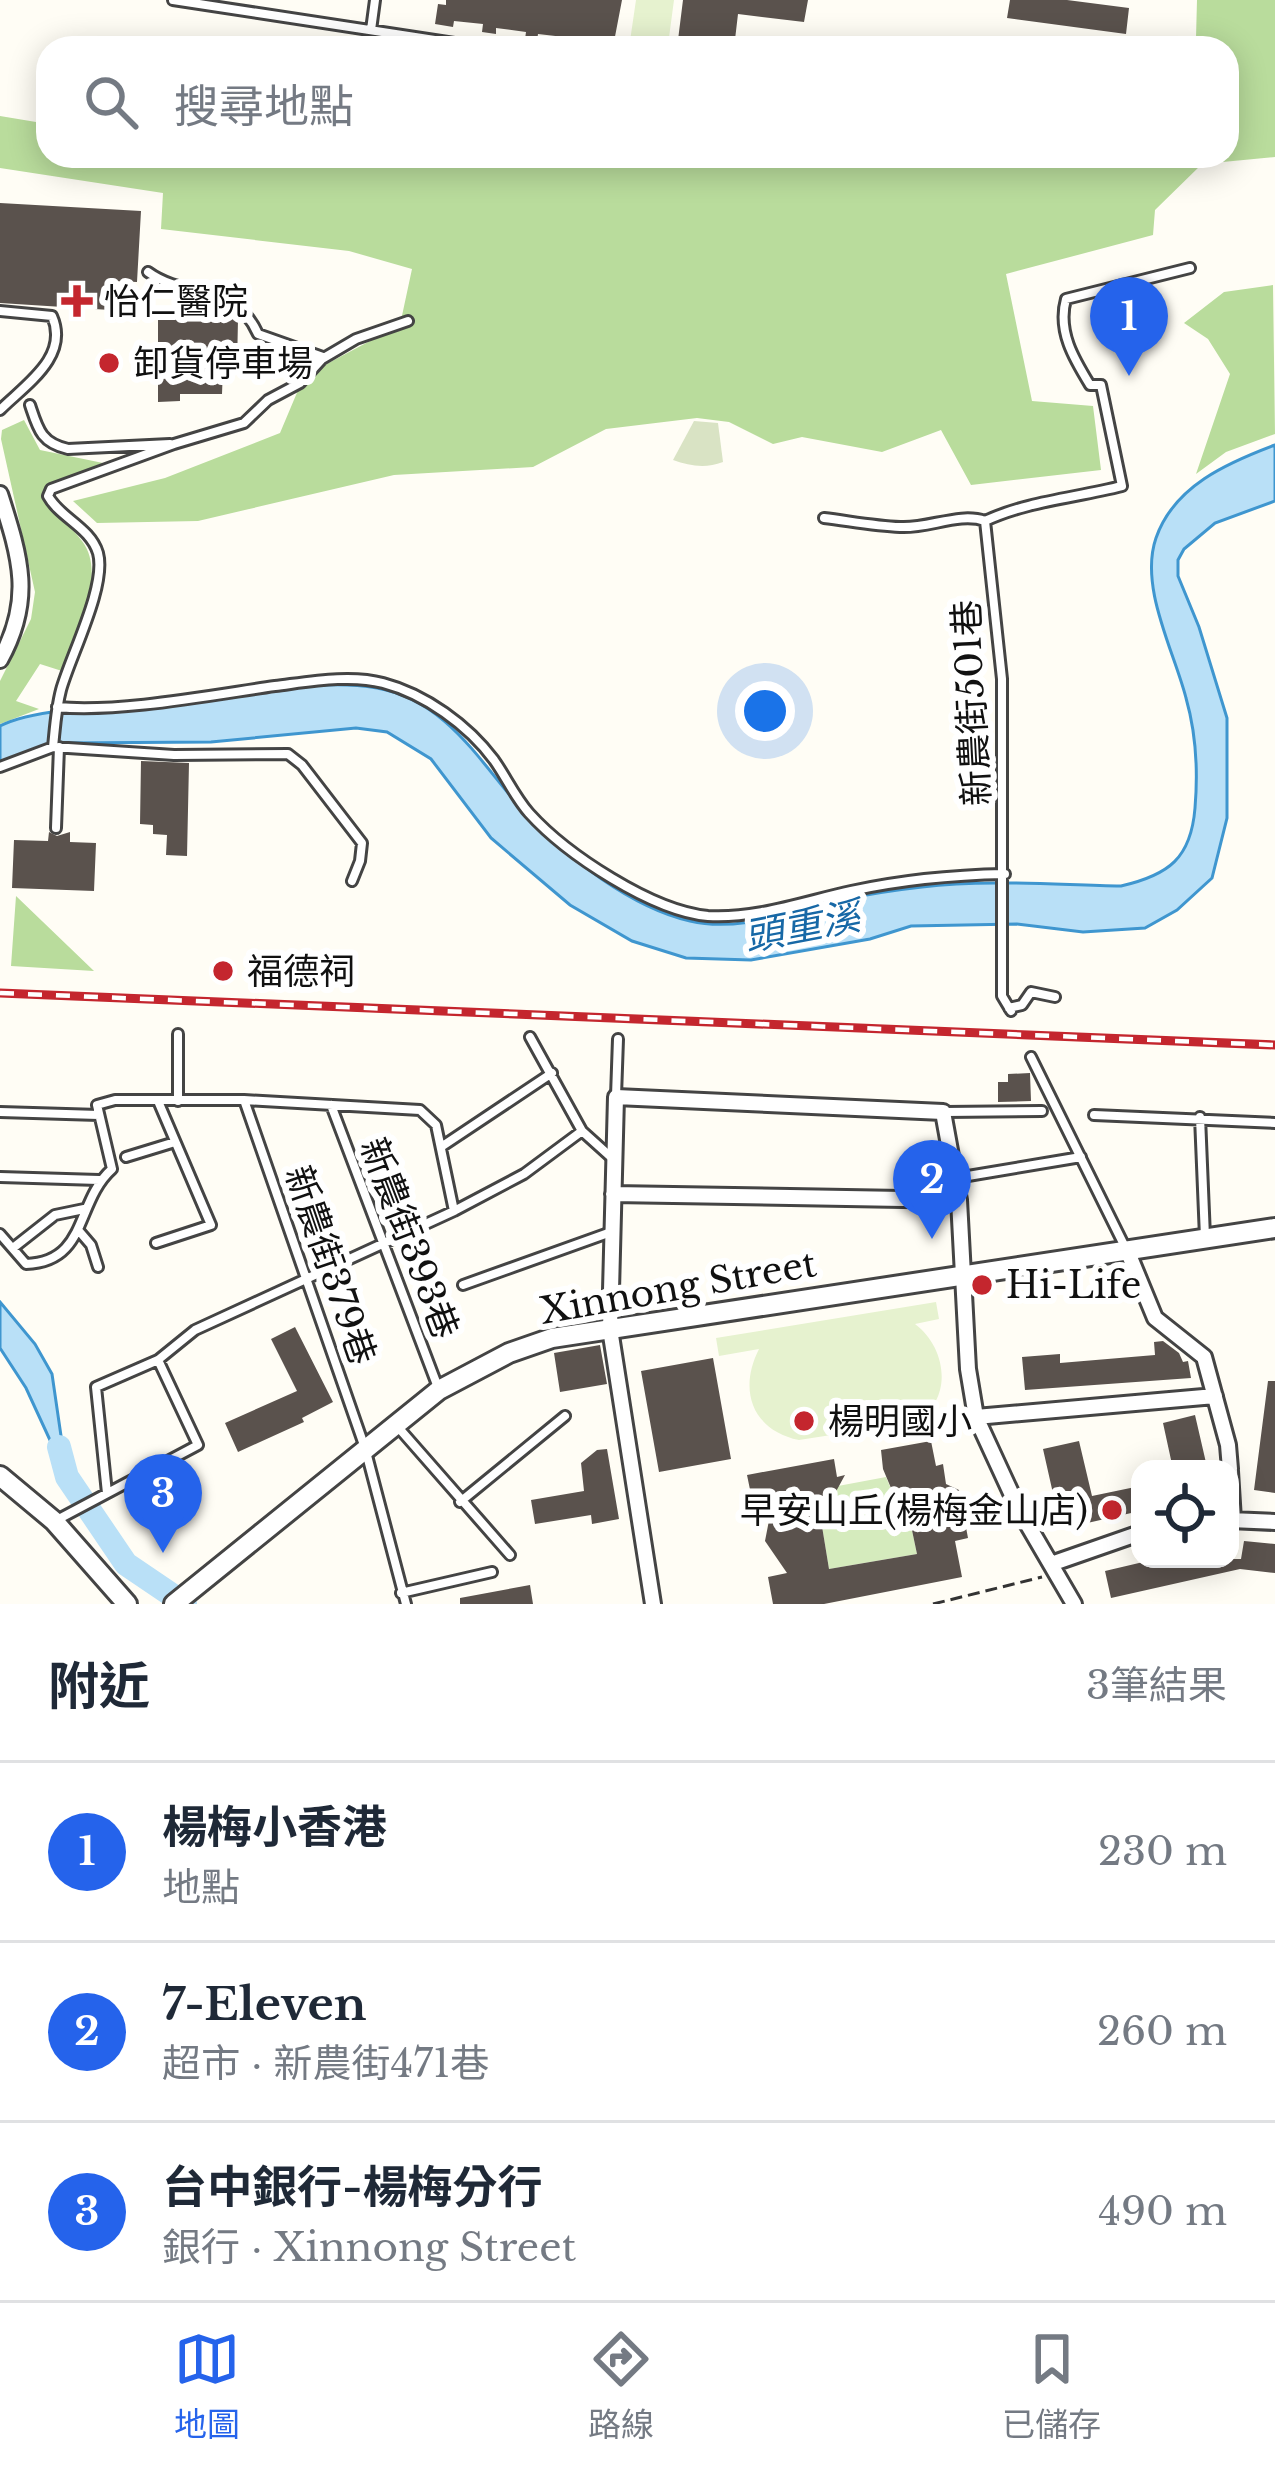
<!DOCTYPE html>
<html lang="zh-TW">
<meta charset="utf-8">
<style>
:root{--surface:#fff;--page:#f6f6f7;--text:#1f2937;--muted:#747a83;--line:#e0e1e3;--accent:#2563eb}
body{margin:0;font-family:"Libre Baskerville","Noto Sans TC",serif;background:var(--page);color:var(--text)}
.controls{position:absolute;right:36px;bottom:36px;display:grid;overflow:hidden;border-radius:24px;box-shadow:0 6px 30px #0003}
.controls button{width:108px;height:108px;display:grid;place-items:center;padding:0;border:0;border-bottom:3px solid var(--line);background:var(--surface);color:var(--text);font:60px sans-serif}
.you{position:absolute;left:765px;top:711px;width:42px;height:42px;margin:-30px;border:9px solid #fff;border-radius:50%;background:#1a73e8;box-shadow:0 0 0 18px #1a73e833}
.badge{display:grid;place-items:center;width:78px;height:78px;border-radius:50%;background:var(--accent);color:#fff;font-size:39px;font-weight:700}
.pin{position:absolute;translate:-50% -99px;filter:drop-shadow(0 3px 6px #0008)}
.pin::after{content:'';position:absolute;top:63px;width:42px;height:36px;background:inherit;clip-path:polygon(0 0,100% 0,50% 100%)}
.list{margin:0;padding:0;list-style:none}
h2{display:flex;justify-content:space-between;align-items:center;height:156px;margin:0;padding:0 48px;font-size:51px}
h2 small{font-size:39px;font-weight:400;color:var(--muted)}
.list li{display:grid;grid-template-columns:78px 1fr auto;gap:36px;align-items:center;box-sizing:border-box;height:180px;padding:0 48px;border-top:3px solid var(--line)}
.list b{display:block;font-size:45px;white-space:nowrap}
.list p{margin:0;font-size:39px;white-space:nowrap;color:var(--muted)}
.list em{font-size:39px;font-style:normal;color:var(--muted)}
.icon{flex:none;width:66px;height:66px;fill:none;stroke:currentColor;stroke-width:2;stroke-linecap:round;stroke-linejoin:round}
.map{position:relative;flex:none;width:1275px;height:1604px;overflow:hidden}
.search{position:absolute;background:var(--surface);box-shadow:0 6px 30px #0003;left:36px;right:36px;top:36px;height:132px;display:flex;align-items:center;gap:30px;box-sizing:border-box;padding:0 42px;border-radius:36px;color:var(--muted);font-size:45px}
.sheet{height:696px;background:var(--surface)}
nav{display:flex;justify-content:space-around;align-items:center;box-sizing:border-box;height:168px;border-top:3px solid var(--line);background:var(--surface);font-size:33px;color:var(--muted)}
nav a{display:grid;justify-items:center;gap:6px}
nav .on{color:var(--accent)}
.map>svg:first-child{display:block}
.green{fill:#d5ebbd}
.forest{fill:#b9dc9c}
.cemetery{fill:#d9e3c4}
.pitch{fill:#e6f2cf}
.water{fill:#b9e0f7;stroke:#3f96cf;stroke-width:3}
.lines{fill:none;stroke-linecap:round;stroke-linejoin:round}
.river{stroke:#b9e0f7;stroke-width:24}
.building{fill:#5a524d}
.service-casing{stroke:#444;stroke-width:14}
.minor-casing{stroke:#444;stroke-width:20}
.tertiary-casing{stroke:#444;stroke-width:24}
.path{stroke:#333;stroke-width:3;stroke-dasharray:12 6;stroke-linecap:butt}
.service{stroke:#fff;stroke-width:8}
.minor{stroke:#fff;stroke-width:14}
.tertiary{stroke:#fff;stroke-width:18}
.rail-casing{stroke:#c4262e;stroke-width:9}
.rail{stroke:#fff;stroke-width:4.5;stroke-dasharray:14;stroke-linecap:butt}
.poi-dot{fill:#c4262e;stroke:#fff;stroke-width:4.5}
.labels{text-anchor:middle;stroke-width:12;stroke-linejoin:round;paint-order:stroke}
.poi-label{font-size:36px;fill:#111;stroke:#fff;text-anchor:start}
.street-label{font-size:36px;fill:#111;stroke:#fff}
.water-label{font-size:39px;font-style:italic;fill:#1768a6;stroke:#fff}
</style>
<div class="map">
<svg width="1275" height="1604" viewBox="0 0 1275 1604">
<rect width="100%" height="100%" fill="#fffdf5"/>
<path class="green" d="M886,1477L891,1489L905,1497L917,1554L829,1569L819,1508L833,1497L838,1486Z"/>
<path class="forest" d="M1197,0H1275V157L1202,164L1155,210L1153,235L1006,274L1032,401L1093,406L1101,470L971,485L941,430L882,452L802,437L773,444L729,422L697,418L606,429L533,467L394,475L198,521L97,523L73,501L165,478L280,433L304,376L400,325L412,269L349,251L161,229L163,193L0,168V116L48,124V156H406L443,166L459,156H1227V48H1181L1196,38Z
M1273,285L1275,434L1226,452L1196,474L1230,374L1208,339L1184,323L1224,292Z
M24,420L40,450L103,463L47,485L43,497C54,513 70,525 82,541C108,575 75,635 62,671L40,664L16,701L39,709L0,724V681L31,619L35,592L1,439L2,430Z
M16,896L94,971L11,966Z"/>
<path class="cemetery" d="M694,421L718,423L723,462C705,469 690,466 673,460Z"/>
<path class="pitch" d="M636,0H674L668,45L630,41Z
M936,1302L939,1319L915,1324C947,1348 954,1400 915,1422L799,1440C752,1430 738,1390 759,1349L719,1356L716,1338Z"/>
<path class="water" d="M1275,445V501L1215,523L1184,549L1178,560V576L1199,627L1227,718V818L1212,878L1177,910L1145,928L1083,932L1017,924L911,926L870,939L751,960L686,958L632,941L570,905L491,838L431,759L387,732L356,728L211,742L61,743L0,762V726C40,705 138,707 188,702C249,696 315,677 377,688C449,701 481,765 526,814C566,857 632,908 690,921C741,933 792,910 841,900C868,894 895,890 922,887C987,879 1056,885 1121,886C1169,875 1191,858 1195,808C1198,772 1196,733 1186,698C1174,651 1139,587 1156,538C1174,486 1227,463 1275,445Z
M0,1302L35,1344L52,1374L67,1477L26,1388L0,1348Z"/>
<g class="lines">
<path class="river" d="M59,1447L67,1477L126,1564L185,1604"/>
</g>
<path class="building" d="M446,0H622L613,47L564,43V37L538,34L537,41L525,39L526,32L496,28V34L482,32L483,24L454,21L453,27L435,24L438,4L446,5Z
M683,0H808L804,22L738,14L734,48H677Z
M1010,0H1067L1129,8L1126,34L1007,18Z
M0,203L141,211L137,282L112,281L110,310L0,303Z
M180,298L219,305L225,309L228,318L238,319L237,367H223L222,394H180V401L158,402V312L180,313Z
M141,761L189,763L187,856L166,855L167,835L153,834V825L140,824Z
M49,832L57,836L70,832V842L96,843L94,891L12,888L14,840L48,841Z
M1030,1073L1031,1101L998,1102V1082H1008V1074Z
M295,1327L333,1402L302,1418L304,1422L238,1452L225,1423L297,1391L271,1339Z
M1163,1341L1179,1353L1183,1362L1188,1361L1191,1378L1025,1390L1022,1357L1060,1354V1363L1155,1355L1154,1342Z
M600,1345L607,1384L560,1392L554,1353Z
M713,1358L731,1459L659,1472L641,1371Z
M1268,1381H1275V1493L1254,1490Z
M1195,1415L1207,1467L1173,1469L1163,1423Z
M931,1441L936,1466L943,1464L946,1484L959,1490L968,1538L955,1541L962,1577L824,1604H773L768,1577L787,1573L765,1541L772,1505L754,1509L747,1475L834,1459L837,1477L845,1475L833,1497L819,1508L829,1569L917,1554L905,1497L891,1488L883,1469L881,1450Z
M1079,1441L1092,1496L1140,1486V1511L1061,1529L1043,1449Z
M607,1449L619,1519L592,1524L591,1515L535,1524L531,1500L584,1491L581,1463L597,1450Z
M1244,1541L1275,1544V1573L1240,1569L1111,1598L1105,1571L1156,1559H1241Z
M530,1585L533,1604H460V1598Z"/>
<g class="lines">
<g class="service-casing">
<path id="service" d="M173,0L487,48
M371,30L375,0
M148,272C188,301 233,279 258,334L323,357
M0,311L52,316C70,357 25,385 0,410
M30,405C38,429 41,443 68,449L170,444
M824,518C849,521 875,526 900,527C928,529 959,512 985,521L1002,679V996L1011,1011
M985,521C1028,501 1075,498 1122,486L1101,385H1090C1074,359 1057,331 1066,299L1190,268
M57,707C119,713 212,695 275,686C308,682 350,674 383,683C425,694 468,725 494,760C506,777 515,797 529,813C566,854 652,911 708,916C755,919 805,901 851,891C901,880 953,875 1005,874
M53,747C55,728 56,709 61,690C70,657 107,586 98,553C90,527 60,518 48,496L51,489L174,444L244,423L268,400L300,383L322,359L356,339L408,321
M0,767L53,747L174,755L288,754L302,765L362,843L360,861L352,881
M56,828L59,747
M1009,1008L1022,1005L1031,992L1055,997
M530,1037L582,1131L612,1158
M1031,1057L1126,1249
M616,1096L618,1039
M244,1100L365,1448L406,1604
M178,1101V1034
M331,1105L439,1390
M0,1112L99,1115
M945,1112L1042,1111
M1094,1115L1275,1123
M1200,1117L1205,1237
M441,1147L552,1073
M126,1157L175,1142
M0,1177L99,1180
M956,1178L1081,1157
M79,1231L91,1245L98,1267
M0,1234L26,1264C88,1262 75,1202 112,1169L97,1105L115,1100H244L420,1110L436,1125L454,1211
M156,1243L211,1225L158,1101
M13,1248L55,1215L84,1209
M463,1285L611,1232
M397,1426L510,1555
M107,1493L96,1387L158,1360L195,1330L454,1211L524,1174L582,1131
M460,1502L565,1416
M55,1521L198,1445L158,1360
M401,1593L492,1572"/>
</g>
<g class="minor-casing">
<path id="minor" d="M0,494C20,557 34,599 0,660
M613,1194L959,1200
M1127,1250L1155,1318L1204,1357L1228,1445L1230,1469
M976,1417L1215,1396
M1230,1471L1233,1520
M1230,1520L1275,1522
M1051,1564L1140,1533
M653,1604L610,1329L616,1097L943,1112L959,1200L968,1369L976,1417L1018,1508L1074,1604"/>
</g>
<g class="tertiary-casing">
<path id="tertiary" d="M0,1476L54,1521L127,1604
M174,1604L439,1390L509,1353L552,1338L1275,1228"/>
</g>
<path class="path" d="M933,1604L1042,1577"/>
<use href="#service" class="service"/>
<use href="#minor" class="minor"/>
<use href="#tertiary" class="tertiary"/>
<g class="rail-casing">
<path id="rail" d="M0,993L1275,1045"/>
</g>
<use href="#rail" class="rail"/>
</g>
<g class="poi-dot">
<path d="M71 283h12v12h12v12h-12v12h-12v-12h-12v-12h12z"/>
<circle cx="109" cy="363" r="12"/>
<circle cx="223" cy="971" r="12"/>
<circle cx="982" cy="1285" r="12"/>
<circle cx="804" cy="1421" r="12"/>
<circle cx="1112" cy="1510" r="12"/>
</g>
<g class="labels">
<g class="poi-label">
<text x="104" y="314">怡仁醫院</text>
<text x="133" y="376">卸貨停車場</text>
<text x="247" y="984">福德祠</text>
<text x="1006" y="1298">Hi-Life</text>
<text x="828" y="1434">楊明國小</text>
<text x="1088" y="1523" text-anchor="end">早安山丘(楊梅金山店)</text>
</g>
<g class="street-label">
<text transform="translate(971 703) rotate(-93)" y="13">新農街501巷</text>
<text transform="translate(410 1238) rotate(69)" y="13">新農街393巷</text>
<text transform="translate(331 1265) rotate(71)" y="13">新農街379巷</text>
<text transform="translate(678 1287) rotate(-10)" y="13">Xinnong Street</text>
</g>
<g class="water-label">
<text transform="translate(802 926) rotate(-11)" y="14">頭重溪</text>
</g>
</g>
</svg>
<div class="controls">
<button><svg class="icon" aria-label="locate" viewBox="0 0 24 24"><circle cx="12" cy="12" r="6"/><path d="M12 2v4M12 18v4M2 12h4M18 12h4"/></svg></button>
</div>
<div class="you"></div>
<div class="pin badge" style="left:1129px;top:376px">1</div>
<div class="pin badge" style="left:932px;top:1239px">2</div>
<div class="pin badge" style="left:163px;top:1553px">3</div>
<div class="search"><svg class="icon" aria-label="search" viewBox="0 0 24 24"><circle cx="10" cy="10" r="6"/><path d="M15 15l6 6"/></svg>搜尋地點</div>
</div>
<section class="sheet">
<h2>附近<small>3筆結果</small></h2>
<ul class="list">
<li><span class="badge">1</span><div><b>楊梅小香港</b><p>地點</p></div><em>230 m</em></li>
<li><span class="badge">2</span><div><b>7-Eleven</b><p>超市 · 新農街471巷</p></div><em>260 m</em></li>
<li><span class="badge">3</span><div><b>台中銀行-楊梅分行</b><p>銀行 · Xinnong Street</p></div><em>490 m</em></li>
</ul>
</section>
<nav>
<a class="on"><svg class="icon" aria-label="map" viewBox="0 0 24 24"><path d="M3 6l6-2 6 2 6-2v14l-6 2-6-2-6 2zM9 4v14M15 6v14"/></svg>地圖</a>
<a><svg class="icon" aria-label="directions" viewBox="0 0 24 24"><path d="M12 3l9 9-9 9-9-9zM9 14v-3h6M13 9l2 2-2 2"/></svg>路線</a>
<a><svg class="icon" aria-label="saved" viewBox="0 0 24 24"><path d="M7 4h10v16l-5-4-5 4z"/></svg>已儲存</a>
</nav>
